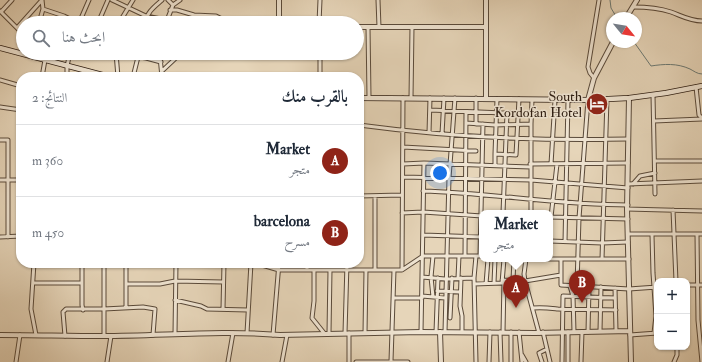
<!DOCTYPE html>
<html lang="ar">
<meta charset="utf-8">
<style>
:root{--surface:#fff;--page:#f6f6f7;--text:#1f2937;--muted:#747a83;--line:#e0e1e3;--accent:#8f2418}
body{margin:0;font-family:"IM FELL Double Pica",Amiri,serif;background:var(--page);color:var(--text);direction:rtl}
.controls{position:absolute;right:12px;bottom:12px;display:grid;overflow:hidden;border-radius:8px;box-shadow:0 1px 3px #0004}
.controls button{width:36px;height:36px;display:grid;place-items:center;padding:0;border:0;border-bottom:1px solid var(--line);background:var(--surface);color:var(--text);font:20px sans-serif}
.compass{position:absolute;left:606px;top:12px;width:36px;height:36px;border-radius:50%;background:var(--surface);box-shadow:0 1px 3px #0004;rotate:120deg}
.you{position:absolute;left:440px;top:173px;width:14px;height:14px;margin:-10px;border:3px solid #fff;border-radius:50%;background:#1a73e8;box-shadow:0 0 0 6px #1a73e833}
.badge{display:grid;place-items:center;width:26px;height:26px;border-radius:50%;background:var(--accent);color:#fff;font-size:13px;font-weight:700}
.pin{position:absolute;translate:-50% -33px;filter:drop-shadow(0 1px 2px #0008)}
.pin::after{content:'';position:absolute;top:21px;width:14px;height:12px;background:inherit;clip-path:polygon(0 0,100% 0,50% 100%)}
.popup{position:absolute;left:479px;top:210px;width:74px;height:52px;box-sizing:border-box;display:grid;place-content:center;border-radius:8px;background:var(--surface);filter:drop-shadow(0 1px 3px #0005);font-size:13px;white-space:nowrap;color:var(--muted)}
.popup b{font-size:15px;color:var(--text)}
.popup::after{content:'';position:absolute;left:50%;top:100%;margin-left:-8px;border:8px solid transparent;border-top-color:var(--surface)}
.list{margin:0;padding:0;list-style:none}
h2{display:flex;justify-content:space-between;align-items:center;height:52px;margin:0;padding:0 16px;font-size:17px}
h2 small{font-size:13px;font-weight:400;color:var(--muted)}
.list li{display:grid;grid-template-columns:26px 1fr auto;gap:12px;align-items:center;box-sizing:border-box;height:72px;padding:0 16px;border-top:1px solid var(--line)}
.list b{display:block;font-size:15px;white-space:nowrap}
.list p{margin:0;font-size:13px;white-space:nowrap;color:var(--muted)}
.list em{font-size:13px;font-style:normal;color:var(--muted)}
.icon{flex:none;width:22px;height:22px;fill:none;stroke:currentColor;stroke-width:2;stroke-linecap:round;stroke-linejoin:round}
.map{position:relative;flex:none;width:702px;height:362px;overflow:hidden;direction:ltr}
.search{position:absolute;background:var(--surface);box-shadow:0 1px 3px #0004;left:16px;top:16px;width:348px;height:44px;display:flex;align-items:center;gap:10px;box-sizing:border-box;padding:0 14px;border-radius:22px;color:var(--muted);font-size:15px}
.panel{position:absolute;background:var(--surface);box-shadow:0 1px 3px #0004;left:16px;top:72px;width:348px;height:196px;border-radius:16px;direction:rtl}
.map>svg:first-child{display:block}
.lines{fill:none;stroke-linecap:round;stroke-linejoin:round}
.stream{stroke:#6c7973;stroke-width:1}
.minor-casing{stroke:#5a4a3a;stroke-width:5}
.tertiary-casing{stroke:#5a4a3a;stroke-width:6}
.secondary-casing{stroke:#2b1b10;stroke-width:6}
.minor{stroke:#efe4d2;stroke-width:3}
.tertiary{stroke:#efe4d2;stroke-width:4}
.secondary{stroke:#efe4d2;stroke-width:4.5}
.labels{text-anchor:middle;stroke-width:3;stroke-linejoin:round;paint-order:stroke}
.poi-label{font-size:14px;fill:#2b1b10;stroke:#efe4d2;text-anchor:end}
</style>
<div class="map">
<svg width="702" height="362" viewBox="0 0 702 362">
<rect width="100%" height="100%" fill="#e6d5b9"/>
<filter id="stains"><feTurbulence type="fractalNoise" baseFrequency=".005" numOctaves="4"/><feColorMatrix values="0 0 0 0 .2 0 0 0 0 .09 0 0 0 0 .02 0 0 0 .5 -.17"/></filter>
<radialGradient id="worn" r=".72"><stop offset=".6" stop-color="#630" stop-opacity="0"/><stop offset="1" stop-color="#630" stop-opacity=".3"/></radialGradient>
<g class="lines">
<path class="stream" d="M610,0L611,8L617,18
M634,42L651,66C664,64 677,63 690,69C694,71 697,74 702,74"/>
<g class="minor-casing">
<path id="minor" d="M112,0L146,16L166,20
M168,0L173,5
M378,0L379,27
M633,7C645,7 659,8 671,12C682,16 690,21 702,21
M43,9L64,16L78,23
M170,10H177L194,15L216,16L230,23
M0,11L23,34
M1,12L12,0
M39,23L43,9L42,0
M79,23L89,0
M98,23L108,0
M119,23L133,0
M145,23C147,12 154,7 162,0
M166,23L173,5L180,0
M319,23L320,0
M368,27L369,97
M17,28L42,0
M115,53L146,58L161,62
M116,53L118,77
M161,53L160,57L162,77
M320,53V77
M162,71L178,56L183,53
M42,77L45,60
M67,77V66L70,53
M133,77L139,53
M594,78L590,73L588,67L599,0
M0,80L21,86
M696,87L699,115L702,118
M653,95L655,194
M411,98L412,27
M497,99L495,154L516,155L519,99
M0,107L21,110
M430,110L531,114
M654,121L702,119
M466,123L495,125L531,124
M476,124V98
M359,125C448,137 538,141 628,139
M429,133L430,98
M442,134L444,98
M0,140H8V237
M403,147L476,151
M655,161H702
M403,164L424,163L531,167
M530,164L628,163
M551,164L555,100
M495,165V154
M403,177L531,180L628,188
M0,180H21
M628,184L702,181
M633,184L640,176L655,173
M423,191C491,193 559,205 628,205
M359,196L402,195
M627,209L702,211
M673,210L676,281
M402,213L423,212L482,216
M503,213L507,113
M531,213V124L532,100
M550,217L628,219
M551,217L557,164
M628,234H702
M697,234L698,320L702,362
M423,235L482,237
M652,235L653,273L656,316L654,333
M0,237L21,236
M550,241L602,243L628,242
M565,242L568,100
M433,256L431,277L433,297
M465,256L466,112
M480,256L483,124
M526,259L524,274L525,281L539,333
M547,259H629
M602,259L607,99
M561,260V285L629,289L657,287
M34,263L31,309L36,335
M82,263V305L83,310
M126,263V308
M255,263L279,270H402L423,256H482
M307,270V263
M314,270V301L312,318L324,333
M375,270V196
M402,270L403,98
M422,277L445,279L474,278
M458,278L459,256
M461,278L460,306L462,316V331
M502,280L525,281L561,275
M513,280L514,259
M33,283H82
M494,283L495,259
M127,284H160L175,281L223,282
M474,284L502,283L504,259
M486,284L488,259
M687,285H702
M570,286L573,296L574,332
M577,286L579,218L588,100
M615,288L616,331
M437,291L460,292
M422,296L445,298
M393,298H422
M175,300L201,306L207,309L248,310
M533,308C542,307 549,308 558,309C577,310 597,309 616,310
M223,309L224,263
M450,318L452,278
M600,331L601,287
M421,332L424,163
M436,332L438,278
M445,332L449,178L455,98
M500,332L501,362
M503,332L504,280
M519,332L522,362
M543,332L550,362
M568,332V362
M588,332L589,287
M247,333L251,263
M329,333L330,270
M345,333L347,263
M365,333L366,270
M175,334L176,263
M273,335L279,263
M630,335L657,333
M65,336L63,312L66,309H104L143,307L155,309L153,335
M104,336V263
M522,355L526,362
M391,361L394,270
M16,362L20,335
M107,362L111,336
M228,362L233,333
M282,362L287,335
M349,362V333
M356,362H408
M476,362L474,278L476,256
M489,362L490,332
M511,362V332
M542,362L539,353L547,349
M562,362L563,296L615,298
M581,362L582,332
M674,362L677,355V347"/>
</g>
<g class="tertiary-casing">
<path id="tertiary" d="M279,0V17L281,23
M626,18L637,0
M357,27H486
M486,98V0
M629,98L627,209L631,362
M588,100L594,78L613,42
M440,332L441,362
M0,335C34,335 69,336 103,336C162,336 221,330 280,335L421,332L535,333L630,331"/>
</g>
<g class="secondary-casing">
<path id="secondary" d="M0,48L110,77
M359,98L588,100L629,98L666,93L702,86"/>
</g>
<use href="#minor" class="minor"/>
<use href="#tertiary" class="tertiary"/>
<use href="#secondary" class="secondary"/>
</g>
<defs>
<g id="hotel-disc" transform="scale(1.15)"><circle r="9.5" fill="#8f2418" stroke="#efe4d2"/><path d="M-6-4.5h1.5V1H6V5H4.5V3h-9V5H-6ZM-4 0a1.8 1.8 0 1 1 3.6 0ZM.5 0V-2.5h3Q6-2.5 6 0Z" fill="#fff"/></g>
</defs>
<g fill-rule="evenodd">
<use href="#hotel-disc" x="597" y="104"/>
</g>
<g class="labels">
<g class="poi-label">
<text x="582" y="101">South<tspan x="582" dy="16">Kordofan Hotel</tspan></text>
</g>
</g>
<rect width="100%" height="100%" filter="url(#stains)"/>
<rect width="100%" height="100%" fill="url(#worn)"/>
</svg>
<div class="controls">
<button>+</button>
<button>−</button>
</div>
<svg class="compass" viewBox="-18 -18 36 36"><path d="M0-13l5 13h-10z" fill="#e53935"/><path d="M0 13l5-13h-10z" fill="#747a83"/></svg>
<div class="you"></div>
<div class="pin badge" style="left:516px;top:308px">A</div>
<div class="popup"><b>Market</b>متجر</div>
<div class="pin badge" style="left:582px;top:303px">B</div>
<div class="search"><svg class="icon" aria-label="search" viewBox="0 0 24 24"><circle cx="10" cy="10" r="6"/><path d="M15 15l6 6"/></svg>ابحث هنا</div>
<section class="panel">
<h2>بالقرب منك<small>النتائج: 2</small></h2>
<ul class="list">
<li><span class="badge">A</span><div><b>Market</b><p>متجر</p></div><em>360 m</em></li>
<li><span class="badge">B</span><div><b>barcelona</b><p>مسرح</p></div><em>450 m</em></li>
</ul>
</section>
</div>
